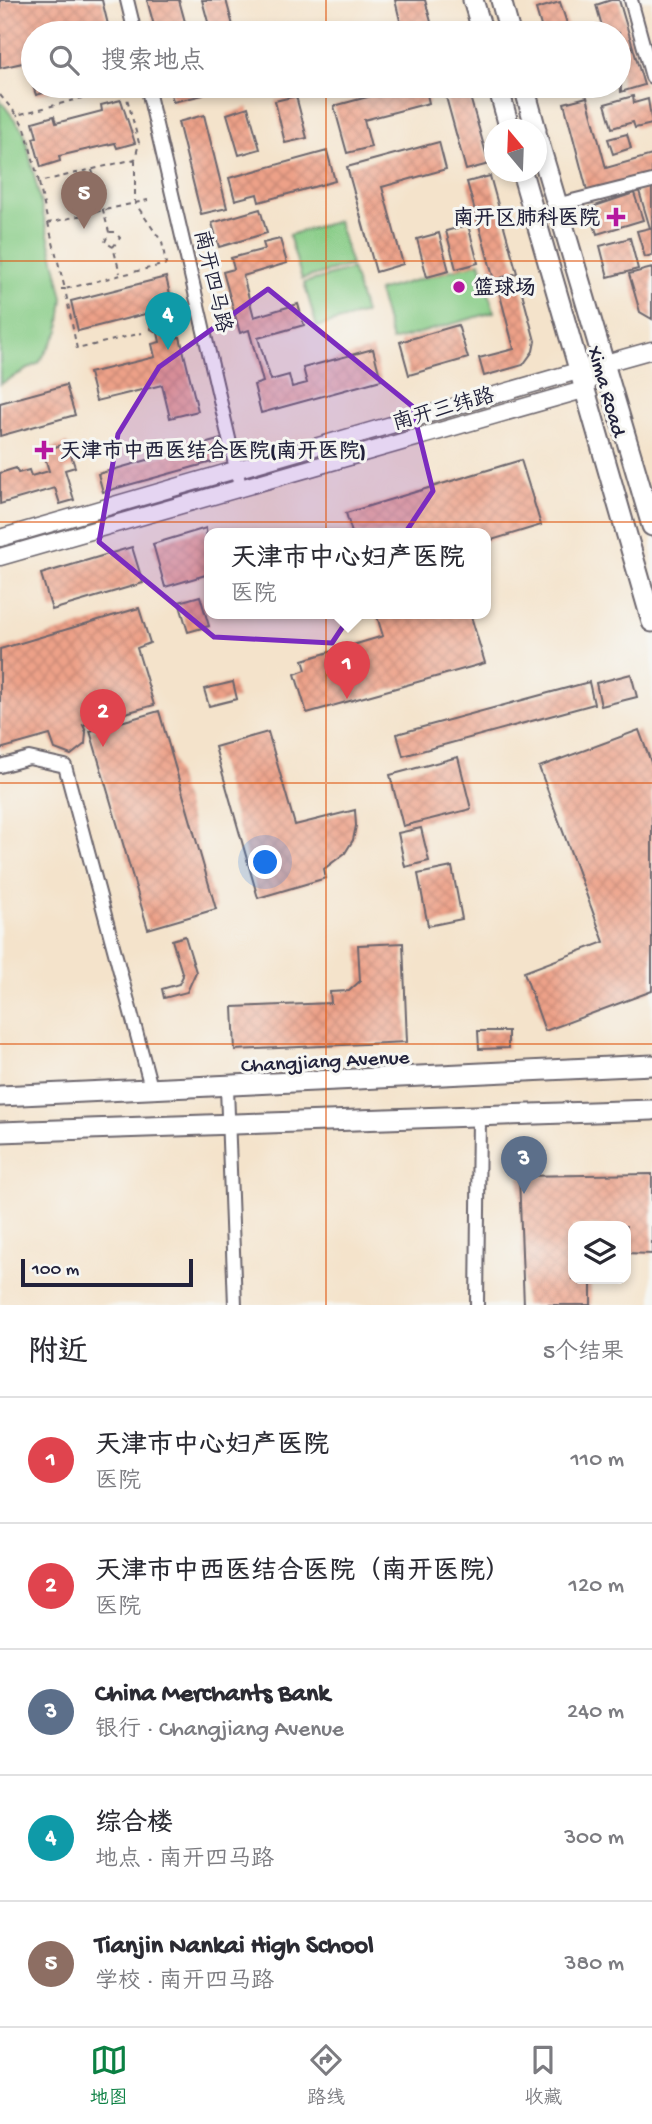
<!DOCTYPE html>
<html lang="zh">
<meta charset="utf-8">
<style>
:root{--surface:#fff;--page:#f7f7f7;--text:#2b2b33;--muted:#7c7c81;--line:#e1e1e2;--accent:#0b8043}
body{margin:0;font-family:"Gochi Hand","LXGW WenKai TC",sans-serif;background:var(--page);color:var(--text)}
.controls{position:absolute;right:21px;bottom:21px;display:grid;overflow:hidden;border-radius:14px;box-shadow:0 4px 10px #0003}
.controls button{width:63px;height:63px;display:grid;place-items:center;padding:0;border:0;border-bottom:2px solid var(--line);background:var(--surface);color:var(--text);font:35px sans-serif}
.compass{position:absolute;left:484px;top:119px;width:63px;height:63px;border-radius:50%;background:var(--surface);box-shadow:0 4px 10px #0003;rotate:341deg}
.scale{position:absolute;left:21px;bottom:18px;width:172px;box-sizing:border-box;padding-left:7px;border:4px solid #22223b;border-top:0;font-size:19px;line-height:24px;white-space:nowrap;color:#22223b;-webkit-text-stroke:5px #f6f6f2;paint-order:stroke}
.you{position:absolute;left:266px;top:863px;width:24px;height:24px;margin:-18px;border:5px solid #fff;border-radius:50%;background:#1a73e8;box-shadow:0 0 0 10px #1a73e833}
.badge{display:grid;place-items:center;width:46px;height:46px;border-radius:50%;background:var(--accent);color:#fff;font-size:23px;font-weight:700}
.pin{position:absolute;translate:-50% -58px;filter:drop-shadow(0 2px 4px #0008)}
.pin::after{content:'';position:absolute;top:37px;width:24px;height:21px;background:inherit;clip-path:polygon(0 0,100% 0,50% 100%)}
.popup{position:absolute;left:204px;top:528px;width:287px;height:91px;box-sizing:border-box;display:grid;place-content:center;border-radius:14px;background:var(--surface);filter:drop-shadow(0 2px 5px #0005);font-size:23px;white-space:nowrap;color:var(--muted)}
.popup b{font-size:26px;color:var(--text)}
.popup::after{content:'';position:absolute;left:50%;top:100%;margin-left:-14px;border:14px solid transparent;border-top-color:var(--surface)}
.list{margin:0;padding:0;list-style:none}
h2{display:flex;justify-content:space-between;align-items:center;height:91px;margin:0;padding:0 28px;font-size:30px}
h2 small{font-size:23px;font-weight:400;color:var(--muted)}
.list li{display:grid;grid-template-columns:46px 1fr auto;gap:21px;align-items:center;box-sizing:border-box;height:126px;padding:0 28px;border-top:2px solid var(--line)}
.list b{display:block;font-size:26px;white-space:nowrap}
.list p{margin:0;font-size:23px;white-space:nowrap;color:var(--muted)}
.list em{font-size:23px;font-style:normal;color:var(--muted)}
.icon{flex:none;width:38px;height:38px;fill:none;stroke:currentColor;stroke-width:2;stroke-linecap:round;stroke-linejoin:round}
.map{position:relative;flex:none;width:652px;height:1305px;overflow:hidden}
.search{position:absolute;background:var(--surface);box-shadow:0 4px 10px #0003;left:21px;right:21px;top:21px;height:77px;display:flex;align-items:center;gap:18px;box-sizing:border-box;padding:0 24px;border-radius:38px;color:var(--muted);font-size:26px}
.sheet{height:721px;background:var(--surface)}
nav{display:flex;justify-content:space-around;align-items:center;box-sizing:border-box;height:98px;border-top:2px solid var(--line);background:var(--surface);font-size:19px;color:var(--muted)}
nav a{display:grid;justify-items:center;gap:4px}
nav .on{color:var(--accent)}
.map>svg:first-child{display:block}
.green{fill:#87cc86;stroke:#547760;stroke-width:2}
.building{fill:url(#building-cross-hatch)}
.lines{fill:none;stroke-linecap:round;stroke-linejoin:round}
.minor-casing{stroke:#6c666d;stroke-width:16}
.tertiary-casing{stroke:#6c666d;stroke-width:19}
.primary-casing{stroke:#6c666d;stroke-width:23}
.path{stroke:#6c666d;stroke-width:2;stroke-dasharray:5 5;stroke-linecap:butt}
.minor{stroke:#fff;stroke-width:12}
.tertiary{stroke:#fff;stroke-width:16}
.primary{stroke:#fff;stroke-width:19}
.marked{fill:#7b2cbf;fill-opacity:0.2;stroke:#7b2cbf;stroke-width:5;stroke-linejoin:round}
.grid{fill:none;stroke:#de560e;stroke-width:2;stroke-opacity:0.55}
.poi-dot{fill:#b5179e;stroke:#f6f6f2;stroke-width:2.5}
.labels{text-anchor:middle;stroke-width:6;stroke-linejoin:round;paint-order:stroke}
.poi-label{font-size:21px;font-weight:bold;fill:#22223b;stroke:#f6f6f2;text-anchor:start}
.street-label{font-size:21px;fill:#22223b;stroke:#f6f6f2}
</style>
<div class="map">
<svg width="652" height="1305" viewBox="0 0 652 1305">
<defs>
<pattern id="building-cross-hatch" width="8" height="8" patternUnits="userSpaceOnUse" patternTransform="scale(1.75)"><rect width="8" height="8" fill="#eda188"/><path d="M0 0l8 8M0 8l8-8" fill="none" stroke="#cb8a76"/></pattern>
</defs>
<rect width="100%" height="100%" fill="#f6f6f2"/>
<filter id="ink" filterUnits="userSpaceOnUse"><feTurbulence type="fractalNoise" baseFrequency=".0143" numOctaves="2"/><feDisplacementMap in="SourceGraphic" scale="14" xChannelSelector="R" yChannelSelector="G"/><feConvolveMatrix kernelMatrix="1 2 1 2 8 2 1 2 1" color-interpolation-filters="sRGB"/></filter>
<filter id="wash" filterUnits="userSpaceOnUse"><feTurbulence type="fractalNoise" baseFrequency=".00686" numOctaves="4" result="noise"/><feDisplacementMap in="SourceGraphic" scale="28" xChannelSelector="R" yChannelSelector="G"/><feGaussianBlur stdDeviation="1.57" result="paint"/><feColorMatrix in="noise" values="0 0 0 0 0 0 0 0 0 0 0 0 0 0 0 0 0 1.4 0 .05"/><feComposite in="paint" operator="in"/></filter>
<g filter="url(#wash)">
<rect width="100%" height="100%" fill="#f4e3cb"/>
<path class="green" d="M0,100L24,132L63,298L59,331L39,363L0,384Z
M338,221L351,265L302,279L289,235Z
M480,262L494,312L392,341L378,291Z
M352,269L365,313L317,327L304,283Z"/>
<g id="blocks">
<path class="building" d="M0,0H102L110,33H33L32,82L27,62L0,68Z
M147,0H179L188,33H156Z
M202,0H226L235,33H211Z
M395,0H425L434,33H403Z
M611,0H619L644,85L621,92L619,33H604L596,5Z
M560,2L570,33H543L536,9Z
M33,86H66V87L36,95Z
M169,86H201L203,95L173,102Z
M408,86H425L429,103L364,120L371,147L347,153L334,106Z
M443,86H467L489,164L466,170Z
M296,96L307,138L285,143L275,101Z
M633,96L634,103L648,99L652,124L635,128L633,122L612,128L605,104Z
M587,97L606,168L652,155V177L588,194L564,103Z
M121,100L135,143L117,148L115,143L59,156L60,161L41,167L33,138L37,137L33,122L54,116L56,123L102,111L101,105Z
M248,107L260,149L239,155L227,114Z
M204,115L227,208L201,214L178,122Z
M627,134L631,148L613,154L608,139Z
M439,142L446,169L382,187L403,264L376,272L347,167Z
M327,151L335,181L259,202L257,194L235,200L229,178Z
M490,176L517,273L494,280L467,182Z
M652,187V255L645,257L637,231L650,228L639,191Z
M634,193L643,220L597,234L589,208Z
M260,209L267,233L219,247L212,223Z
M468,225L478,263L456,269L446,231Z
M439,233L449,271L427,277L417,239Z
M630,238L638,269L608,277L600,246Z
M280,239L287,263L243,276L254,317L298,304L304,325L258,338L271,380L289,375L292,387L307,383L303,368L373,349L381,380L261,413L254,385L263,382L249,330L240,333L223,272L234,269L231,258L265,249L263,243Z
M652,268V319L640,312L629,274Z
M166,277L173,307L162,310L169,339L180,337L198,411L170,418L162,385L96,401L89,373L155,357L152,344L160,342L158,333L151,329L150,323L155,319L153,312L78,331L71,301Z
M520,285L535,341L533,351L523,365L484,376L479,358L514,349L499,291Z
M458,325L468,358L409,375L400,342Z
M66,385L75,415L0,436V403Z
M225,438L230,457L103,492L98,474Z
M67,443L75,467L65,470L74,500L60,504L55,488L0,504V473L16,468L18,473L29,470L31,476L49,471L43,451Z
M521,460L541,525L485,542V533H352L346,513Z
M206,528L209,574L165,587L153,544Z
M132,547L143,583L52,610L41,574Z
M200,596L209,626L188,632L179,602Z
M139,608L150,643L137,648L154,705L83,725L86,732L85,744L71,755L55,749L50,735L0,749V649Z
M376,613H470L485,663L307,713L295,674L306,670L303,660L383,636Z
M631,674L637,697L601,706L596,683Z
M233,682L237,699L209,706L204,689Z
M589,682L594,704L403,756L397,734Z
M159,711L216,909L148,929L90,731Z
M639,730L652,765V991L545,1031L524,972L604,942L539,767Z
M268,732L295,825L355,810L356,826L353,840L345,853L324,869L326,878L258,898L215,747Z
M458,757L471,809L403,826L390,775Z
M421,828L429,861L405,867L398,833Z
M452,867L462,919L428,926L418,874Z
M185,936L196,972L187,992L164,998L162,989L179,984L183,976L172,940Z
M403,943L407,1042L235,1050L233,1007L331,1003L330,992L349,991L360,981L358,945Z
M478,1031H508V1048L479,1049Z
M652,1174V1254L626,1253V1226H573V1279H591V1305H524L519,1176Z"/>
</g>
</g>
<g filter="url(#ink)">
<use href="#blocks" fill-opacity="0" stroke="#6c666d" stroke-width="2"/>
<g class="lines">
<g class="minor-casing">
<path id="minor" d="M127,0L135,33
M631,0L652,77
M147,86L240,486
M556,205L652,181
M0,766L29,758L65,766L152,1091
M227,1088L235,1305
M477,1305L479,1116"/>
</g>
<g class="tertiary-casing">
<path id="tertiary" d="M602,364L652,350
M0,538L602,364L583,390L0,557"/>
</g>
<g class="primary-casing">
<path id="primary" d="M473,0L483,33
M501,0L510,33
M498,86L510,130
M524,86L536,130
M536,133L652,526
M522,172L652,622
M0,1096L652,1065
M0,1132L652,1110"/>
</g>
<path class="path" d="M0,95L17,115L124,87L139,143L135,159L39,182L25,128L17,115
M92,170L109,232L105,242L113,247L120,273
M39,183L48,223L148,200
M48,223L65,289L166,264L162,242L135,203V160
M110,232H115L120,238L113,247
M61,289H65L77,349L142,333"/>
<use href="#minor" class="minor"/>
<use href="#tertiary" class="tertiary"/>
<use href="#primary" class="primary"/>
</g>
</g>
<path class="marked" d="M268,289L412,406L433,491L332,643L214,637L99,542L118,434L159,367Z"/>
<path class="grid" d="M326,0V33M326,86V1305M0,261H652M0,522H652M0,783H652M0,1044H652"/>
<g class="poi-dot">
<path d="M612.5 206.5h7v7h7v7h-7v7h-7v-7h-7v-7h7z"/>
<circle cx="459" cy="287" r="7"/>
<path d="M40.5 439.5h7v7h7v7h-7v7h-7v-7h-7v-7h7z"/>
</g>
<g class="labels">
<g class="poi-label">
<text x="600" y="224" text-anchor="end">南开区肺科医院</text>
<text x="473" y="294">篮球场</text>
<text x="60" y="457">天津市中西医结合医院(南开医院)</text>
</g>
<g class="street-label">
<text transform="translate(214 281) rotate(77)" y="7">南开四马路</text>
<text transform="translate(608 391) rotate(74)" y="7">Xima Road</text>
<text transform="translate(443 408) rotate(-16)" y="7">南开三纬路</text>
<text transform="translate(325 1060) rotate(-3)" y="7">Changjiang Avenue</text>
</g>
</g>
</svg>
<div class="controls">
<button><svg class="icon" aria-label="layers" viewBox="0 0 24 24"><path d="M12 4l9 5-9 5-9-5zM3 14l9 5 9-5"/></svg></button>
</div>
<svg class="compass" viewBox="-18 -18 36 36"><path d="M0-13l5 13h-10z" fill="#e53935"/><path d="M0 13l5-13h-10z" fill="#7c7c81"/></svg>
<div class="scale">100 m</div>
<div class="you"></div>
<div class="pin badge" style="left:347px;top:699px;background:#e0444e">1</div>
<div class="popup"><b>天津市中心妇产医院</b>医院</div>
<div class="pin badge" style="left:103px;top:747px;background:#e0444e">2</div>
<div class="pin badge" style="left:524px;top:1194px;background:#5c6f8a">3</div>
<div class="pin badge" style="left:168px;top:350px;background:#0f9aa8">4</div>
<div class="pin badge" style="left:84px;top:229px;background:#8d6e63">5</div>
<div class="search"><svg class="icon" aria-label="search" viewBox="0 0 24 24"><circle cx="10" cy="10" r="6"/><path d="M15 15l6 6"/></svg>搜索地点</div>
</div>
<section class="sheet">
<h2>附近<small>5个结果</small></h2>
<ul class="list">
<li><span class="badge" style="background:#e0444e">1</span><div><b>天津市中心妇产医院</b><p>医院</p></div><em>110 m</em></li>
<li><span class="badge" style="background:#e0444e">2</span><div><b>天津市中西医结合医院（南开医院）</b><p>医院</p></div><em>120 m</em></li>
<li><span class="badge" style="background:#5c6f8a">3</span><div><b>China Merchants Bank</b><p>银行 · Changjiang Avenue</p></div><em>240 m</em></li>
<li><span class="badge" style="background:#0f9aa8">4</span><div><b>综合楼</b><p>地点 · 南开四马路</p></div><em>300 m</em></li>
<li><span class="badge" style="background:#8d6e63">5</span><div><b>Tianjin Nankai High School</b><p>学校 · 南开四马路</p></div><em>380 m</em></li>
</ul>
</section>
<nav>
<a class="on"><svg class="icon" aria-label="map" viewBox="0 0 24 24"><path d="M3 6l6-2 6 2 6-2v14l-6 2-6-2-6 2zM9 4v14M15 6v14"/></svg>地图</a>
<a><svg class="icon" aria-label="directions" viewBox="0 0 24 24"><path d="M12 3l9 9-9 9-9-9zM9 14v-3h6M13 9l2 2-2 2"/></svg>路线</a>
<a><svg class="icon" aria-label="saved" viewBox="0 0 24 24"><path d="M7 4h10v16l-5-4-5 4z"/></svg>收藏</a>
</nav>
